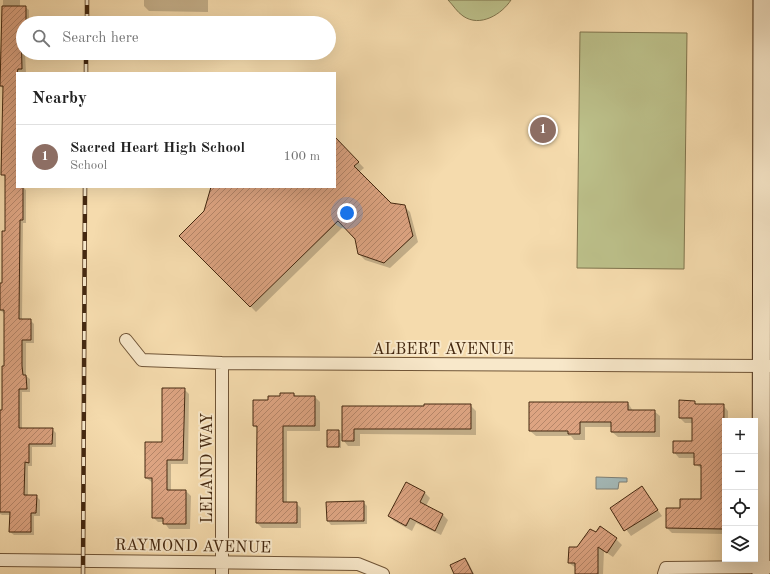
<!DOCTYPE html>
<meta charset="utf-8">
<style>
:root{--surface:#fff;--page:#f2f2f2;--text:#222;--muted:#767676;--line:#e0e0e0;--accent:#1a73e8}
body{margin:0;font-family:"Old Standard TT",serif;background:var(--page);color:var(--text)}
.controls{position:absolute;right:12px;bottom:12px;display:grid;overflow:hidden;border-radius:0px;box-shadow:0 4px 16px #0002}
.controls button{width:36px;height:36px;display:grid;place-items:center;padding:0;border:0;border-bottom:1px solid var(--line);background:var(--surface);color:var(--text);font:20px sans-serif}
.you{position:absolute;left:347px;top:213px;width:14px;height:14px;margin:-10px;border:3px solid #fff;border-radius:50%;background:#1a73e8;box-shadow:0 0 0 6px #1a73e833}
.badge{display:grid;place-items:center;width:26px;height:26px;border-radius:50%;background:var(--accent);color:#fff;font-size:13px;font-weight:700}
.pin{position:absolute;translate:-50% -50%;border:2px solid #fff;box-shadow:0 1px 4px #0006}
.list{margin:0;padding:0;list-style:none}
h2{display:flex;justify-content:space-between;align-items:center;height:52px;margin:0;padding:0 16px;font-size:17px}
h2 small{font-size:13px;font-weight:400;color:var(--muted)}
.list li{display:grid;grid-template-columns:26px 1fr auto;gap:12px;align-items:center;box-sizing:border-box;height:64px;padding:0 16px;border-top:1px solid var(--line)}
.list b{display:block;font-size:15px;white-space:nowrap}
.list p{margin:0;font-size:13px;white-space:nowrap;color:var(--muted)}
.list em{font-size:13px;font-style:normal;color:var(--muted)}
.icon{flex:none;width:22px;height:22px;fill:none;stroke:currentColor;stroke-width:2;stroke-linecap:round;stroke-linejoin:round}
.map{position:relative;flex:none;width:770px;height:574px;overflow:hidden}
.search{position:absolute;background:var(--surface);box-shadow:0 4px 16px #0002;left:16px;top:16px;width:320px;height:44px;display:flex;align-items:center;gap:10px;box-sizing:border-box;padding:0 14px;border-radius:22px;color:var(--muted);font-size:15px}
.panel{position:absolute;background:var(--surface);box-shadow:0 4px 16px #0002;left:16px;top:72px;width:320px;height:116px;border-radius:0px}
.map>svg:first-child{display:block}
.garden{fill:#bcc08a;stroke:#80744d}
.water{fill:#a3b8b7;stroke:#7d7e74}
.shadow{fill:#0003}
.building{fill:url(#building-hatch);stroke:#442810}
.lines{fill:none;stroke-linecap:round;stroke-linejoin:round}
.street-casing{stroke:#705537;stroke-width:14}
.secondary-casing{stroke:#442810;stroke-width:19}
.street{stroke:#f8e8ca;stroke-width:12}
.secondary{stroke:#f8e8ca;stroke-width:17}
.rail-casing{stroke:#442810;stroke-width:4.5}
.rail{stroke:#f8e8ca;stroke-width:3;stroke-dasharray:9;stroke-linecap:butt}
.labels{text-anchor:middle;stroke-width:4;stroke-linejoin:round;paint-order:stroke}
.street-label{font-size:16px;fill:#442810;stroke:#f8e8ca}
</style>
<div class="map">
<svg width="770" height="574" viewBox="0 0 770 574">
<defs>
<pattern id="building-hatch" width="6" height="6" patternUnits="userSpaceOnUse"><rect width="6" height="6" fill="#dda482"/><path d="M-1 1l2-2M0 6l6-6M5 7l2-2" fill="none" stroke="#b58669"/></pattern>
</defs>
<rect width="100%" height="100%" fill="#f5dbad"/>
<filter id="stains"><feTurbulence type="fractalNoise" baseFrequency=".005" numOctaves="4"/><feColorMatrix values="0 0 0 0 .2 0 0 0 0 .09 0 0 0 0 .02 0 0 0 .5 -.17"/></filter>
<radialGradient id="worn" r=".72"><stop offset=".6" stop-color="#630" stop-opacity="0"/><stop offset="1" stop-color="#630" stop-opacity=".3"/></radialGradient>
<path class="garden" d="M448,0H511C502,14 480,28 463,16C457,12 453,5 448,0Z
M580,32L687,33L684,269L577,268Z"/>
<path class="water" d="M596,477L627,478V482H619L618,489H596Z"/>
<path class="shadow" d="M3,0H20V7H25L29,10V23H23V53H25L26,73H17V187H23L26,190V223H23L22,320H30L34,324V343H26V376L30,379V392H22V429H52L56,433V447H32V466H28V496H36L40,500V516H34V535H14L10,532L11,515H2L0,514V445L5,367V314L0,310L6,232V178L2,174L4,89L0,86V52H3Z
M144,0H208V12L149,11L144,6Z
M340,143L364,168L359,172L390,204L404,206L410,212L418,242L390,268L365,260L359,254L356,238L344,226L256,312L181,236L205,212L212,187H335V147Z
M184,389L189,394L188,464H171V491H186L191,496L190,529H169L164,522H158L153,517V483L146,478L163,443Z
M294,394L297,397H315L320,402V431H287V503H296L301,508V528H262L257,523L258,429L254,426L269,401Z
M694,402L698,405H723L728,411V421H725V534L672,533L667,528L681,509L702,500V469L695,464V458H679L674,452L693,442V423H685L680,418Z
M628,403L633,411H654L660,416V437H618L612,432V427H585V440H574L571,436H536L530,431Z
M470,405L476,411V435L360,434V446H348L343,440V407Z
M328,431L341,433V448L328,446Z
M642,488L662,516L631,536L611,509Z
M425,493L430,498L426,506L443,515L448,520L441,535L416,523L412,531L394,521L389,516Z
M363,502L367,506V524L331,525L328,521Z
M616,539L622,545L613,557L604,551L603,574H576V568L569,563L577,548Z
M465,559L468,562L474,574H455Z"/>
<path class="building" d="M2,6H26V23L21,25L22,69H18L17,73V187H23V220H20L19,319H31V340H22V366L23,375H26L27,389H19V428H53L52,444H29V463L25,462L24,495H37L36,513H31V532H9L10,512H0V410H2V366H4V310H0V283H2V231H5V175H1L3,86H0Z
M335,137L359,162L354,166L391,203L405,205L413,236L384,263L358,254L355,239L338,221L250,307L179,236L204,211L211,187H335Z
M162,388H185L183,460H167V490H186V524H163V518H152V478H145V442H162Z
M280,393H294V396H315V426H283V502H297V523H256L257,426H253V400H268V396H280Z
M679,400L695,401V404H724L723,529L666,528V508H680V499H701V465H694V453H673V441H692V418H679Z
M529,402H628V410H655V432H611V422H580V434H568V431H529Z
M424,404H471V429H354V441H342V406H424Z
M327,430H339V447H327Z
M406,482L425,492L420,502L443,514L435,531L410,518L406,526L388,516Z
M642,486L658,510L624,531L610,508Z
M364,501V521H327L326,502Z
M600,526L617,538L607,553L598,547V574H575V563H568L569,547H577L590,529L596,532Z
M465,558L473,574H454L450,565Z"/>
<g class="lines">
<g class="street-casing">
<path id="street" d="M126,340L142,360L222,363L770,366
M222,363V574
M0,560L358,564L383,574
M664,574L666,568L770,567"/>
</g>
<g class="secondary-casing">
<path id="secondary" d="M761,574L762,0"/>
</g>
<use href="#street" class="street"/>
<use href="#secondary" class="secondary"/>
<g class="rail-casing">
<path id="rail" d="M87,23V0
M86,73V53
M83,574L85,187"/>
</g>
<use href="#rail" class="rail"/>
</g>
<g class="labels">
<g class="street-label">
<text x="443" y="354">ALBERT AVENUE</text>
<text transform="translate(206 468) rotate(-90)" y="6">LELAND WAY</text>
<text transform="translate(193 545) rotate(1)" y="6">RAYMOND AVENUE</text>
</g>
</g>
<rect width="100%" height="100%" filter="url(#stains)"/>
<rect width="100%" height="100%" fill="url(#worn)"/>
</svg>
<div class="controls">
<button>+</button>
<button>−</button>
<button><svg class="icon" aria-label="locate" viewBox="0 0 24 24"><circle cx="12" cy="12" r="6"/><path d="M12 2v4M12 18v4M2 12h4M18 12h4"/></svg></button>
<button><svg class="icon" aria-label="layers" viewBox="0 0 24 24"><path d="M12 4l9 5-9 5-9-5zM3 14l9 5 9-5"/></svg></button>
</div>
<div class="you"></div>
<div class="pin badge" style="left:543px;top:130px;background:#8d6e63">1</div>
<div class="search"><svg class="icon" aria-label="search" viewBox="0 0 24 24"><circle cx="10" cy="10" r="6"/><path d="M15 15l6 6"/></svg>Search here</div>
<section class="panel">
<h2>Nearby<small></small></h2>
<ul class="list">
<li><span class="badge" style="background:#8d6e63">1</span><div><b>Sacred Heart High School</b><p>School</p></div><em>100 m</em></li>
</ul>
</section>
</div>
